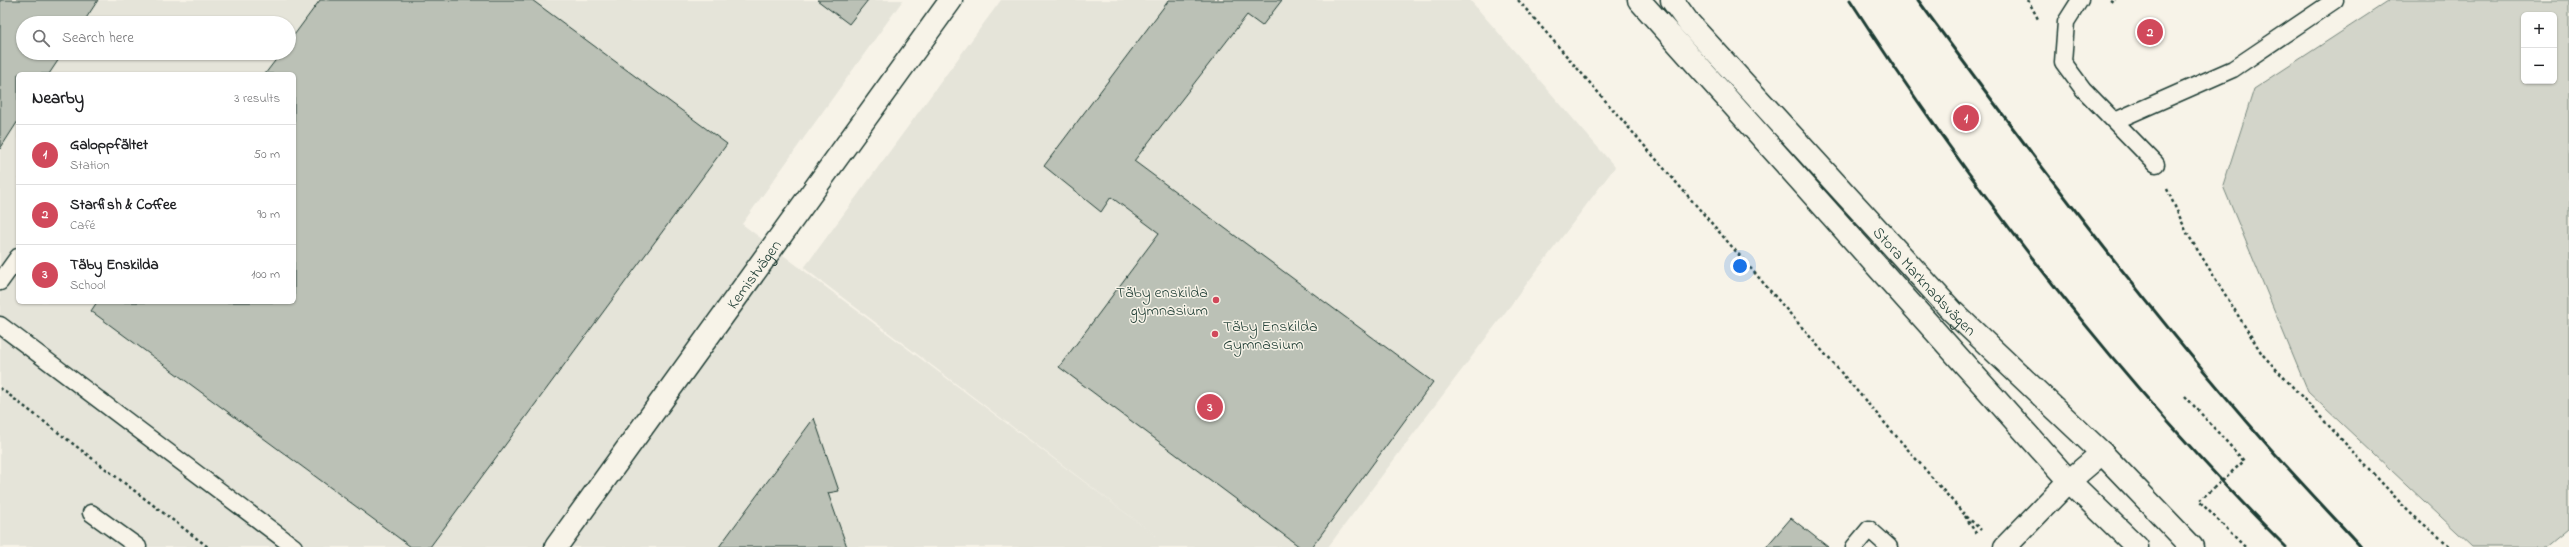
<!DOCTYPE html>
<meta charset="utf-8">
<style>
:root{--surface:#fff;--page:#f2f2f2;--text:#202124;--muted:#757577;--line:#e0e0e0;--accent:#d1495b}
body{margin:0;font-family:"Indie Flower",sans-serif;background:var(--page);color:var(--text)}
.controls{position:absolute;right:12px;top:12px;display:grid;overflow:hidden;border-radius:6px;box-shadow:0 1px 3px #0004}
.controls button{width:36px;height:36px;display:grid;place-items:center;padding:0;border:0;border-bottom:1px solid var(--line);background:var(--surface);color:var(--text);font:20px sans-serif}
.you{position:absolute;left:1740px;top:266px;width:14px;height:14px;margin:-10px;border:3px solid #fff;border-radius:50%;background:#1a73e8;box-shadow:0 0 0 6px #1a73e833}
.badge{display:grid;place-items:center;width:26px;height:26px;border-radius:50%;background:var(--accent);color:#fff;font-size:13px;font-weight:700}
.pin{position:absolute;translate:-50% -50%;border:2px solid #fff;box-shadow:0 1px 4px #0006}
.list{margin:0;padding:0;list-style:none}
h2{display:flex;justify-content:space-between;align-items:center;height:52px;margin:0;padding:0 16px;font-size:17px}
h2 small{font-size:13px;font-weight:400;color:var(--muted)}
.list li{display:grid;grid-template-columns:26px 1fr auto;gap:12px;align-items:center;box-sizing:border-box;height:60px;padding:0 16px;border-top:1px solid var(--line)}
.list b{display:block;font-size:15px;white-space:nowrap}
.list p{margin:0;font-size:13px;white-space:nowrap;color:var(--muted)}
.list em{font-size:13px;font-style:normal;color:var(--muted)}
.icon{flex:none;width:22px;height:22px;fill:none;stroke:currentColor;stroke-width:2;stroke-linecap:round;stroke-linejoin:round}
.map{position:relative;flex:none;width:2569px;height:547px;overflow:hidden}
.search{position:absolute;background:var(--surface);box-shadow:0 1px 3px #0004;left:16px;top:16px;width:280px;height:44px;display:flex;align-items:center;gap:10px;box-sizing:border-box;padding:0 14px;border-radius:22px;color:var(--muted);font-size:15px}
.panel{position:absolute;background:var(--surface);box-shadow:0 1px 3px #0004;left:16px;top:72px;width:280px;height:232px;border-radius:6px}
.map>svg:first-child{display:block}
.built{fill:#e5e4d9;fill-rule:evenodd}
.green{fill:#d3d5ca;stroke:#79897f;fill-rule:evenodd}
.building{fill:#bbc1b6;stroke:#1f3d34}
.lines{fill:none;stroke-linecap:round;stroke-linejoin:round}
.service-casing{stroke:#1f3d34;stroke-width:19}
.minor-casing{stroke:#1f3d34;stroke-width:25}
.tertiary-casing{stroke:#1f3d34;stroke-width:25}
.path{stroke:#1f3d34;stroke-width:2.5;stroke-dasharray:3 3;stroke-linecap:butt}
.service{stroke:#f7f3e8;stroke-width:16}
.minor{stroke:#f7f3e8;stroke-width:22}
.tertiary{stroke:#f7f3e8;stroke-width:22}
.rail{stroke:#1f3d34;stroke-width:3}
.poi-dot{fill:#d1495b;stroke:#f7f3e8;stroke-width:1.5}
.labels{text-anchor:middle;stroke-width:3;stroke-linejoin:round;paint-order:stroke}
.street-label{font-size:16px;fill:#1f3d34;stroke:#f7f3e8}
.poi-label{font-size:16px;fill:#1f3d34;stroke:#f7f3e8;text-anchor:end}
</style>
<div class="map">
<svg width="2569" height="547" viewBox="0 0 2569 547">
<rect width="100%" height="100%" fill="#f7f3e8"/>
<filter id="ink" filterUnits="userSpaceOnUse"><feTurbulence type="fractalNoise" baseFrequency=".025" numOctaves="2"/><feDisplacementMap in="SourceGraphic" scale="8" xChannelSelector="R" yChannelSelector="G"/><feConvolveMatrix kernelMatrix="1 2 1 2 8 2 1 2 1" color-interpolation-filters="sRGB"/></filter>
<g filter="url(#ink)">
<path class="built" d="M0,0H903L742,224L1156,536L804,268L1001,0H1470L1615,167L1328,547H0ZM23,23H289V53H23ZM18,74H294V302H18Z"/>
<path class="green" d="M2390,0H2569V528L2546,547H2473L2308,392L2223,186L2254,89ZM2524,15H2554V81H2524Z"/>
<path class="building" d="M0,0H98L83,23H23V53H63L49,74H18V121L0,149Z
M320,0H532L727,144L430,547H411L91,311L97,302H294V74H265L281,53H289V42Z
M817,0H868L849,24Z
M1169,0H1282L1262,26L1247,15L1134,161L1433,382L1312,547H1300L1059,367L1159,233L1111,197L1101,212L1044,166Z
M814,418L839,491L828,493L847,547H719Z
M1791,518L1828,547H1766Z"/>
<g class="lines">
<g class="service-casing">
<path id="service" d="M2080,0L2066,22L2063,62L2083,89L2156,164
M2115,121L2233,69L2335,0
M0,282L18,257
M0,325L294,547
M91,513L138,547
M1854,547L1869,529L1889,547"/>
</g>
<g class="minor-casing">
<g id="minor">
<path id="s1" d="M556,547L951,0"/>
<path d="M2005,547L2069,481L2102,453"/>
</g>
</g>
<g class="tertiary-casing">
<g id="tertiary">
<path d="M1639,0L2069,481L2137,547"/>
<path id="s2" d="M1672,0L1688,22L1952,311L2102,453L2192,547"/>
</g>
</g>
<path class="path" d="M1518,0L1962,512L1981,530
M2028,0L2038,19
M2110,0L2113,2L2115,0
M2167,189L2187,233L2262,354L2409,512L2451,547
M0,388L208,547
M2185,396L2244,461L2199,501L2245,547
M1965,516L1977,535"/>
<use href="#service" class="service"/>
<use href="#minor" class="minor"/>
<use href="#tertiary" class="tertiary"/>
<path class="rail" d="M1850,0C1977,196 2120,382 2286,547
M1918,0C2028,150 2140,300 2263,440C2295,477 2328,511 2361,547"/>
</g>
</g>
<g class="poi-dot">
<circle cx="1216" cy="300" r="4"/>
<circle cx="1215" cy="334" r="4"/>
</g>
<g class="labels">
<g class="street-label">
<text dy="6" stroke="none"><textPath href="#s1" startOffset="337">Kemistvägen</textPath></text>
<text dy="6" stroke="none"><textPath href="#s2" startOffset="378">Stora Marknadsvägen</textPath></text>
</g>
<g class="poi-label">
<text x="1208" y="297">Täby enskilda<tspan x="1208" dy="18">gymnasium</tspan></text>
<text x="1223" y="331" text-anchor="start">Täby Enskilda<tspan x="1223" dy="18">Gymnasium</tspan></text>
</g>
</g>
</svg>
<div class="controls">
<button>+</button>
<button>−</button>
</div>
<div class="you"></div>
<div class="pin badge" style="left:1966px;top:118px">1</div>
<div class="pin badge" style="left:2150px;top:32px">2</div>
<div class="pin badge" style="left:1210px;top:407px">3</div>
<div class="search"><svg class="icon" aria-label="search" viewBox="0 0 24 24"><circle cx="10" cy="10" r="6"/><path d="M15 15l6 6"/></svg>Search here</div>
<section class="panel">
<h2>Nearby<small>3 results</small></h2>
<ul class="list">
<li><span class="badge">1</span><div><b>Galoppfältet</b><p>Station</p></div><em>50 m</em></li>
<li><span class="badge">2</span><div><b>Starfish &amp; Coffee</b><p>Café</p></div><em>90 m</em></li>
<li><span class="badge">3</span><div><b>Täby Enskilda</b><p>School</p></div><em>100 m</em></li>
</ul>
</section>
</div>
